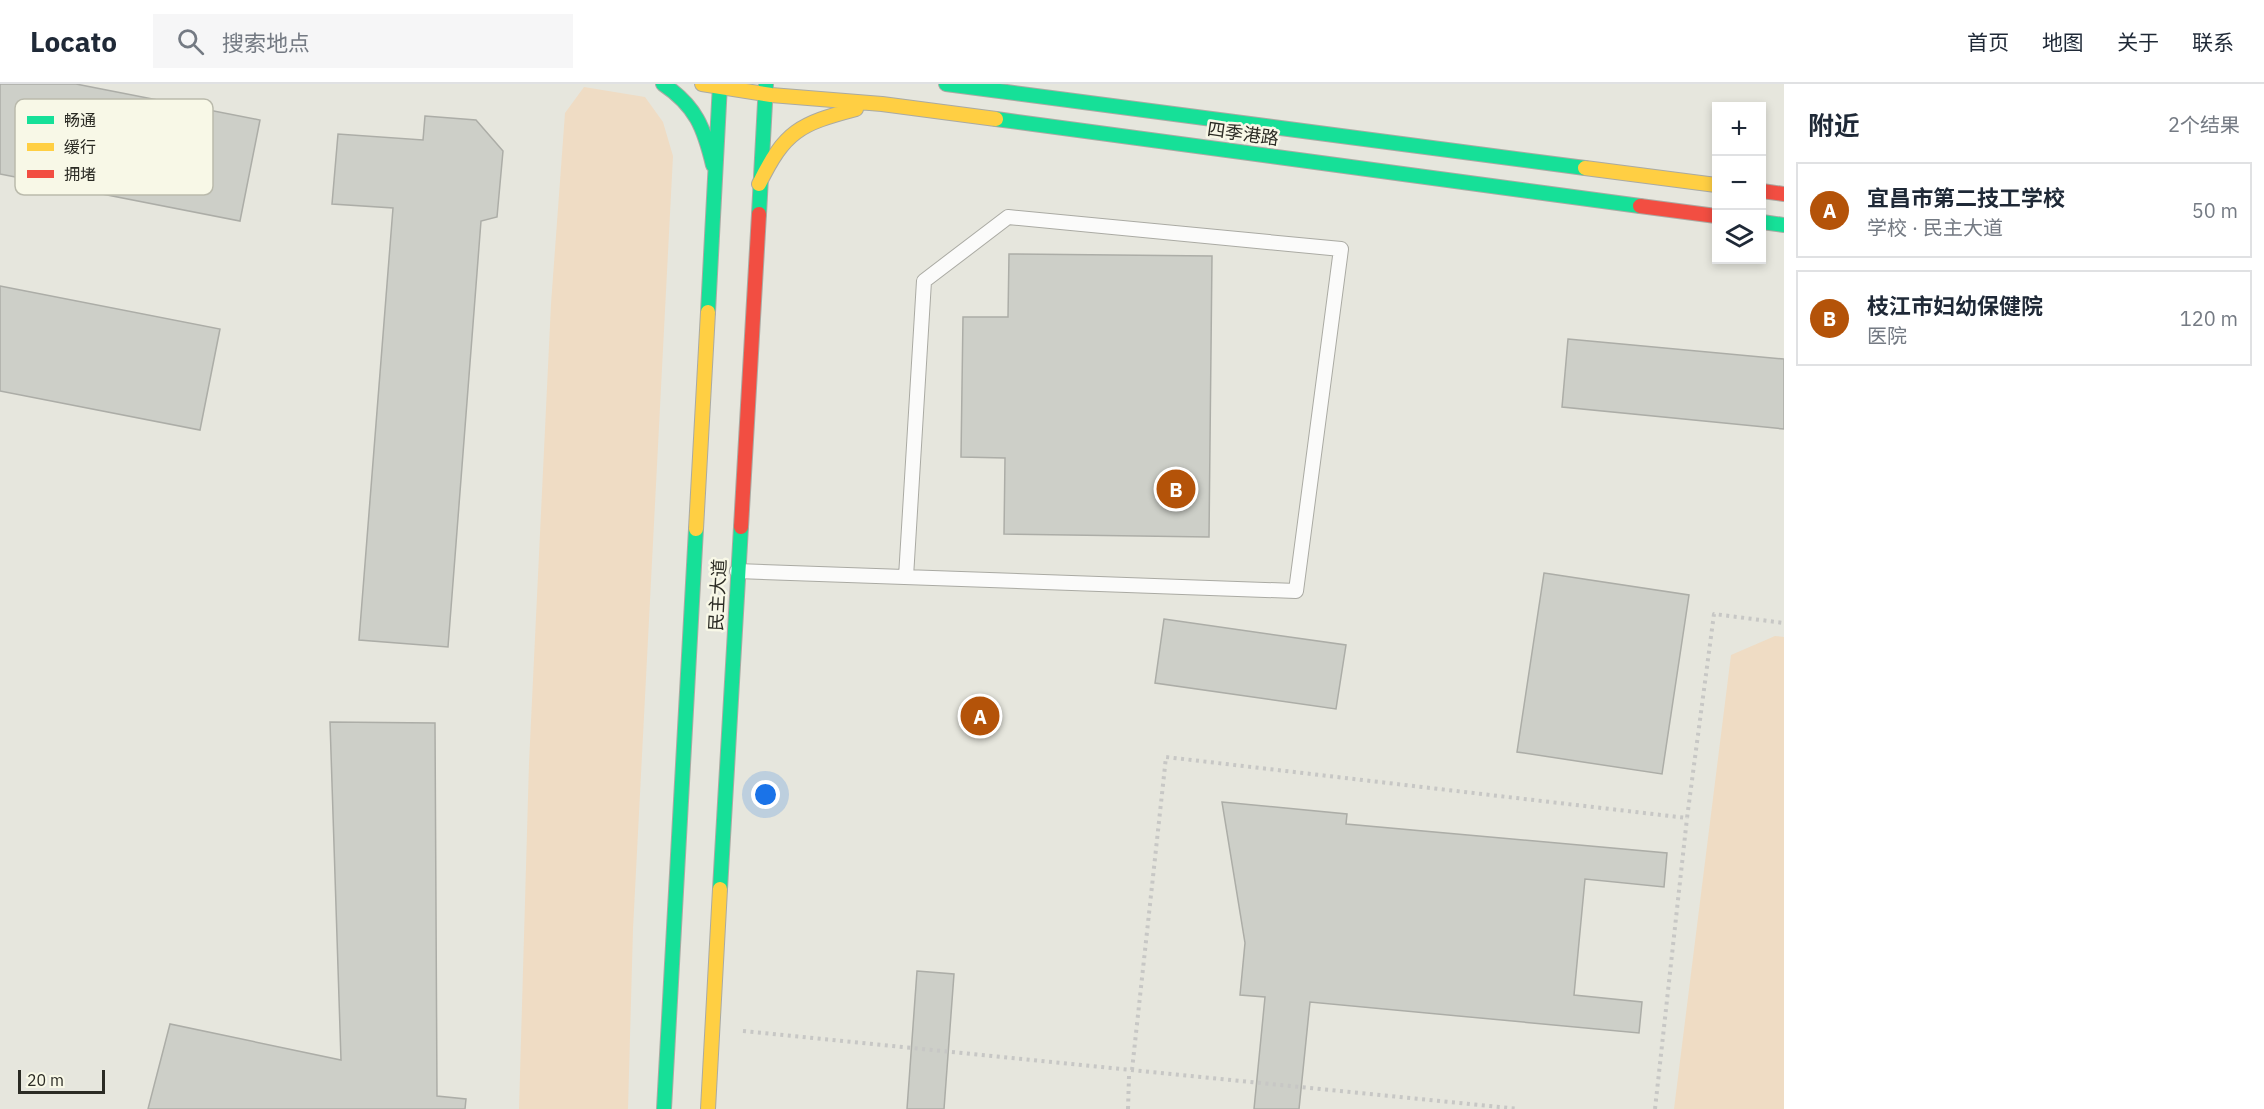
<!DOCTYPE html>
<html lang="zh">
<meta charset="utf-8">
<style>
:root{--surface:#fff;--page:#f6f6f7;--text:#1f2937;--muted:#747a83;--line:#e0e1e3;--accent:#b45309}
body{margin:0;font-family:"IBM Plex Sans","Noto Sans SC",sans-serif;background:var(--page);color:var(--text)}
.controls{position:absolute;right:18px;top:18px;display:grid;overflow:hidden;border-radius:0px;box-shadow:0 3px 9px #0003}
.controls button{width:54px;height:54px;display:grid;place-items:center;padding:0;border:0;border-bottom:2px solid var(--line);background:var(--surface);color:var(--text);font:30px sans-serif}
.scale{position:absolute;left:18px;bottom:15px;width:87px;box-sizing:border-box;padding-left:6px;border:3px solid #2b2b24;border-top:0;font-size:16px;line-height:21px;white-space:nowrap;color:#2b2b24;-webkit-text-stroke:4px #f8f8e7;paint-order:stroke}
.you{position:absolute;left:766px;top:711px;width:21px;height:21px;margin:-15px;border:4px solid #fff;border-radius:50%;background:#1a73e8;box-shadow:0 0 0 9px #1a73e833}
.badge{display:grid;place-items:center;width:39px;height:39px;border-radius:50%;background:var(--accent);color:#fff;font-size:20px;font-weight:700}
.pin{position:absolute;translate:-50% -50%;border:3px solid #fff;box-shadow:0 2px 6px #0006}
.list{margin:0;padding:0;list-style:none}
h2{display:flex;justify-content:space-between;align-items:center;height:78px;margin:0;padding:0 24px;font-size:26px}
h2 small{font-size:20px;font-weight:400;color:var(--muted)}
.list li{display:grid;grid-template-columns:39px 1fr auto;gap:18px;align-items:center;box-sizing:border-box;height:96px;margin:0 12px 12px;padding:0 12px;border:2px solid var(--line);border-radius:0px}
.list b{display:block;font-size:22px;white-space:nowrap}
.list p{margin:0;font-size:20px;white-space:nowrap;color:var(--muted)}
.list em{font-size:20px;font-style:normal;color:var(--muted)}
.icon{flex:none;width:33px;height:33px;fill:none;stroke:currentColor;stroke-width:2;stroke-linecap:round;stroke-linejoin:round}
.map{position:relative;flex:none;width:1784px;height:1025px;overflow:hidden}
header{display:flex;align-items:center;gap:36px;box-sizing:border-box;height:84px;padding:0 30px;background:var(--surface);border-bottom:2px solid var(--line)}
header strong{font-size:28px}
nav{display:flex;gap:33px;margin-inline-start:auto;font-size:21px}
.search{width:420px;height:54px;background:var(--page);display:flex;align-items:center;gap:15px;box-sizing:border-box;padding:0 21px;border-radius:0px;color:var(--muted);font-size:22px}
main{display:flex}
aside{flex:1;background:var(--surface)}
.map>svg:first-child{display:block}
.green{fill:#efdcc4}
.building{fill:#cdcfc8;stroke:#acada7;stroke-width:1.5}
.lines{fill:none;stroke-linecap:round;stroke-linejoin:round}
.lane-casing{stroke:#aaaaa3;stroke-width:16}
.fast-casing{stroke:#aaaaa3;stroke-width:16}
.slow-casing{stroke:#aaaaa3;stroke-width:16}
.jam-casing{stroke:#aaaaa3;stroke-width:16}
.path{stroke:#c7c7c5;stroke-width:4;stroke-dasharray:3 4.5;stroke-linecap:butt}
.lane{stroke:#fbfbfa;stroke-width:14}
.fast{stroke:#16e098;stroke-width:14}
.slow{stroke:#ffcf43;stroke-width:14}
.jam{stroke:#f24e42;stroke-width:14}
.labels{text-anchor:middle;stroke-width:5;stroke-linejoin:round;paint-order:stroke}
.street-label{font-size:18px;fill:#2b2b24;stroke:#f8f8e7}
.key{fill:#f8f8e7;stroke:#babaac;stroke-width:1.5}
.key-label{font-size:16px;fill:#2b2b24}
</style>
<header>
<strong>Locato</strong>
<div class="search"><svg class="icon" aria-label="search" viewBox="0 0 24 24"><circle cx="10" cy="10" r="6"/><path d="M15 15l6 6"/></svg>搜索地点</div>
<nav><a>首页</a><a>地图</a><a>关于</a><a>联系</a></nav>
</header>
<main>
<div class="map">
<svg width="1784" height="1025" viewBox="0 0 1784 1025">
<rect width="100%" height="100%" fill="#e6e6dd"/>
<path class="green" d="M584,3L645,13L663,38L673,72L633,845L628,1025H519L529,679L551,220L565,29Z
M1775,552L1784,553V1025H1674L1731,571Z"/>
<path class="building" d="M0,0H76L260,36L240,137L0,90Z
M425,32L476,36L503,67L497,133L481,137L448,563L359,556L393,124L332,120L338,50L423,56Z
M1009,170L1212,172L1209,453L1004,450L1005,374L961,373L963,233H1008Z
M0,202L220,245L200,346L0,307Z
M1568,255L1784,275V345L1562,323Z
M1544,489L1689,511L1662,690L1517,668Z
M1164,535L1346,561L1336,625L1155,599Z
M330,638L435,639L437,1012L466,1015L465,1025H148L170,940L341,976Z
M1222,718L1347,730L1346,740L1667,769L1664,803L1585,795L1574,911L1642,918L1639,949L1310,918L1299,1025H1254L1265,913L1240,911L1245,859Z
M917,887L954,890L944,1025H907Z"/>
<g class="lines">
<g class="lane-casing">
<path id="lane" d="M737,487L1296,507L1341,165L1008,133L924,197L906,493"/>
</g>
<g class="fast-casing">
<path id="fast" d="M663,0C696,22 704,44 713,81
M946,0L1585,84
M996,35L1640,122
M759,130L766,0
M1762,138L1784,141
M708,228L720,0
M720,805L741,443
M664,1025L696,445"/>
</g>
<g class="slow-casing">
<path id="slow" d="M702,0L771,11L882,20L996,35
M1585,84L1716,101
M759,100C785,47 799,40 856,25
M696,445L708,228
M708,1025L720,805"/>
</g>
<g class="jam-casing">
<path id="jam" d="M1762,107L1784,110
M1640,122L1716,132
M741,443L759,130"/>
</g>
<path class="path" d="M743,947L1519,1025
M1132,986L1166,673L1687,734L1714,530L1784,539
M1128,1025L1129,992
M1655,1025L1687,734"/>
<use href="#lane" class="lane"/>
<use href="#fast" class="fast"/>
<use href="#slow" class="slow"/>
<use href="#jam" class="jam"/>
</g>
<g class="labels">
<g class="street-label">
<text transform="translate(1243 50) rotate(8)" y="6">四季港路</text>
<text transform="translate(718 511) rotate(-87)" y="6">民主大道</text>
</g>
</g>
<rect x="15" y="15" width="198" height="96" rx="9" class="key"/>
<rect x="27" y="32" width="27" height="8" fill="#16e098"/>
<rect x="27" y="59" width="27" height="8" fill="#ffcf43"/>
<rect x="27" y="86" width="27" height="8" fill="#f24e42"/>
<g class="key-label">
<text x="64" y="42">畅通</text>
<text x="64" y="69">缓行</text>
<text x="64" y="96">拥堵</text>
</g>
</svg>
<div class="controls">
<button>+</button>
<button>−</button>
<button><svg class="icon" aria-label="layers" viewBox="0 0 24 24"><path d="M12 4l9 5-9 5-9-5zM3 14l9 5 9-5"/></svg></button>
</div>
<div class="scale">20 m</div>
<div class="you"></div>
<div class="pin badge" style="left:980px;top:632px">A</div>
<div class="pin badge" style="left:1176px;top:405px">B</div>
</div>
<aside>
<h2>附近<small>2个结果</small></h2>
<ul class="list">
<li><span class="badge">A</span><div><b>宜昌市第二技工学校</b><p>学校 · 民主大道</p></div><em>50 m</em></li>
<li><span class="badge">B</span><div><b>枝江市妇幼保健院</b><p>医院</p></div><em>120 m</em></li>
</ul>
</aside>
</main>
